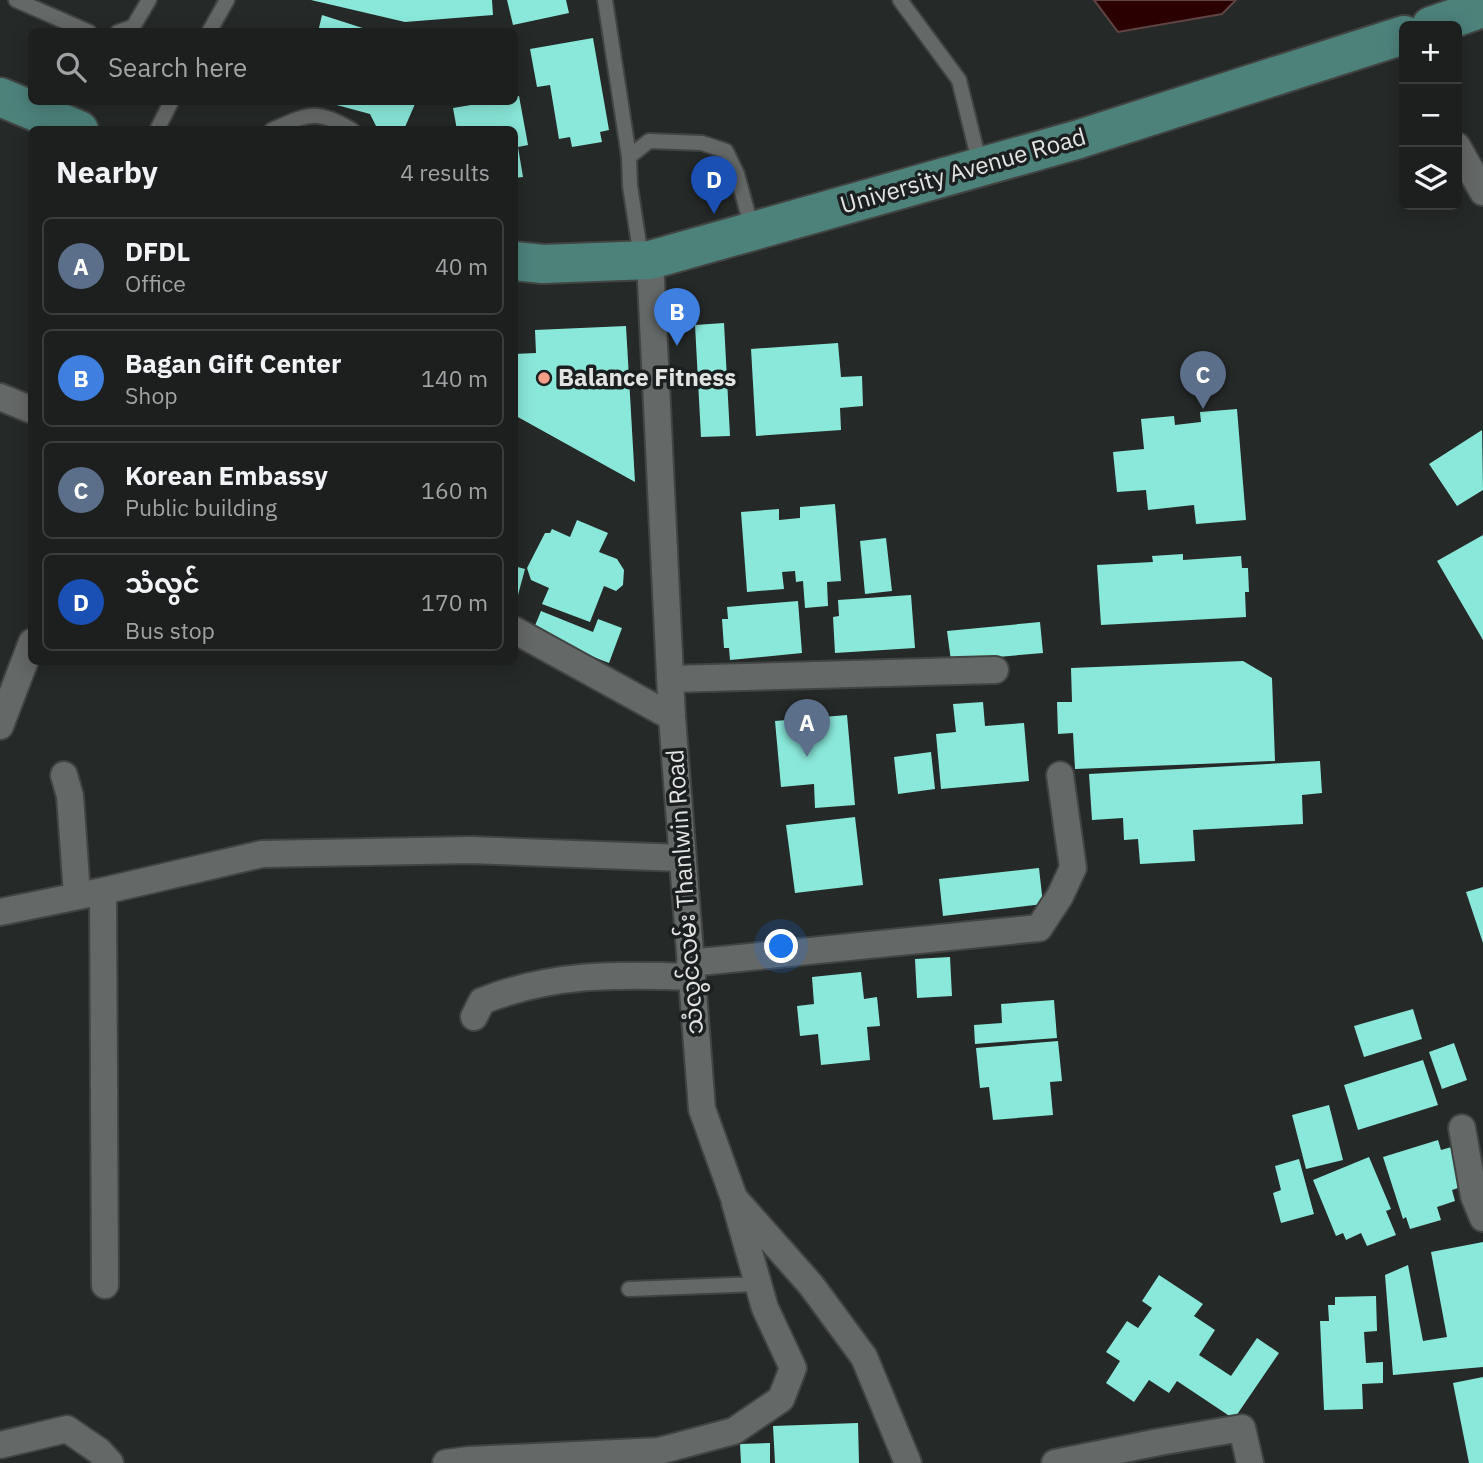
<!DOCTYPE html>
<meta charset="utf-8">
<style>
:root{--surface:#1c1f1e;--page:#252727;--text:#f1f3f6;--muted:#a0a2a4;--line:#3a3d3c;--accent:#f49e88}
body{margin:0;font-family:"IBM Plex Sans","Noto Sans Myanmar",sans-serif;background:var(--page);color:var(--text)}
.controls{position:absolute;right:21px;top:21px;display:grid;overflow:hidden;border-radius:10px;box-shadow:0 4px 18px #0003}
.controls button{width:63px;height:63px;display:grid;place-items:center;padding:0;border:0;border-bottom:2px solid var(--line);background:var(--surface);color:var(--text);font:35px sans-serif}
.you{position:absolute;left:782px;top:947px;width:24px;height:24px;margin:-18px;border:5px solid #fff;border-radius:50%;background:#1a73e8;box-shadow:0 0 0 10px #1a73e833}
.badge{display:grid;place-items:center;width:46px;height:46px;border-radius:50%;background:var(--accent);color:#fff;font-size:23px;font-weight:700}
.pin{position:absolute;translate:-50% -58px;filter:drop-shadow(0 2px 4px #0008)}
.pin::after{content:'';position:absolute;top:37px;width:24px;height:21px;background:inherit;clip-path:polygon(0 0,100% 0,50% 100%)}
.list{margin:0;padding:0;list-style:none}
h2{display:flex;justify-content:space-between;align-items:center;height:91px;margin:0;padding:0 28px;font-size:30px}
h2 small{font-size:23px;font-weight:400;color:var(--muted)}
.list li{display:grid;grid-template-columns:46px 1fr auto;gap:21px;align-items:center;box-sizing:border-box;height:98px;margin:0 14px 14px;padding:0 14px;border:2px solid var(--line);border-radius:10px}
.list b{display:block;font-size:26px;white-space:nowrap}
.list p{margin:0;font-size:23px;white-space:nowrap;color:var(--muted)}
.list em{font-size:23px;font-style:normal;color:var(--muted)}
.icon{flex:none;width:38px;height:38px;fill:none;stroke:currentColor;stroke-width:2;stroke-linecap:round;stroke-linejoin:round}
.map{position:relative;flex:none;width:1483px;height:1463px;overflow:hidden}
.search{position:absolute;background:var(--surface);box-shadow:0 4px 18px #0003;left:28px;top:28px;width:490px;height:77px;display:flex;align-items:center;gap:18px;box-sizing:border-box;padding:0 24px;border-radius:10px;color:var(--muted);font-size:26px}
.panel{position:absolute;background:var(--surface);box-shadow:0 4px 18px #0003;left:28px;top:126px;width:490px;height:539px;border-radius:10px}
.map>svg:first-child{display:block}
.water{fill:#2a0000;stroke:#614444;stroke-width:2}
.building{fill:#8ae8da}
.lines{fill:none;stroke-linecap:round;stroke-linejoin:round}
.lane-casing{stroke:#414443;stroke-width:18}
.street-casing{stroke:#414443;stroke-width:30}
.primary-casing{stroke:#414443;stroke-width:42}
.lane{stroke:#646867;stroke-width:14}
.street{stroke:#646867;stroke-width:26}
.primary{stroke:#4d827b;stroke-width:38}
.poi-dot{fill:#f49e88;stroke:#1c1f1f;stroke-width:2.5}
.labels{text-anchor:middle;stroke-width:7;stroke-linejoin:round;paint-order:stroke}
.street-label{font-size:24px;fill:#e1e4e3;stroke:#1c1f1f}
.poi-label{font-size:24px;font-weight:bold;fill:#e1e4e3;stroke:#1c1f1f;text-anchor:start}
</style>
<div class="map">
<svg width="1483" height="1463" viewBox="0 0 1483 1463">
<rect width="100%" height="100%" fill="#252928"/>
<path class="water" d="M1094,0H1236L1222,14L1118,32Z"/>
<path class="building" d="M311,0H492L493,15L405,22Z
M507,0H566L569,13L513,25Z
M322,15L372,31V32H318Z
M593,38L609,130L600,132L602,142L572,147L570,137L559,139L550,85L537,87L530,49Z
M519,96L528,145L518,147L523,177L514,178V130H457L453,108L489,102H514V97Z
M331,102H413L415,104L405,127L400,130H378L370,114L333,104Z
M724,323L730,436L701,437L695,325Z
M626,326L635,482L516,416L514,354L536,353L535,330Z
M838,343L841,377L862,376L863,406L840,408L841,430L756,436L751,349Z
M1237,409L1246,520L1196,524L1194,505L1148,510L1146,490L1117,492L1113,452L1144,449L1141,419L1174,416L1175,425L1201,422L1200,412Z
M1482,430L1483,490L1457,506L1429,464Z
M835,504L841,581L827,582L828,606L805,608L803,581L796,582L795,571L782,572L784,589L747,592L741,512L779,509V520L800,518V507Z
M577,520L608,533L599,552L617,559L624,570L623,585L616,591L604,586L590,622L542,604L549,588L531,580L527,568L545,533H550L552,529L570,537Z
M1483,535V640L1437,561Z
M886,538L892,591L865,594L860,541Z
M1183,554V560L1241,556L1242,568H1248L1249,592H1245L1246,617L1101,625L1097,565L1153,562L1152,556Z
M514,566L525,569L518,595L514,594Z
M911,595L915,648L835,653L833,617L839,616L838,600Z
M798,601L802,653L730,660L729,648H724L722,619H728L727,607Z
M541,611L593,632L598,619L622,628L609,663L532,633Z
M1040,622L1043,653L951,661L947,631Z
M1243,661L1272,678L1275,761L1075,769L1073,733L1058,734L1057,702H1072L1071,668Z
M983,702L985,726L1024,723L1029,781L941,789L936,734L956,732L953,704Z
M847,715L855,805L815,808L814,784L781,787L775,721Z
M931,752L935,789L898,794L894,757Z
M1320,761L1322,793L1302,795L1303,824L1193,830L1195,861L1140,864L1138,839L1124,840L1123,818L1092,820L1089,774Z
M855,817L863,885L795,893L786,825Z
M1039,868L1043,904L943,916L939,879Z
M1483,887V943L1466,892Z
M950,957L952,996L917,998L915,959Z
M861,972L864,999L877,997L880,1026L867,1027L870,1060L821,1065L818,1034L800,1036L797,1006L814,1004L812,977Z
M1054,1000L1057,1038L975,1044L974,1025L1002,1023L1001,1004Z
M1413,1009L1422,1039L1364,1057L1354,1026Z
M1058,1041L1062,1081L1050,1082L1053,1115L993,1120L989,1087L980,1088L976,1048Z
M1454,1043L1467,1080L1442,1089L1429,1052Z
M1423,1060L1438,1105L1358,1130L1344,1085Z
M1329,1105L1343,1160L1306,1169L1292,1115Z
M1438,1140L1441,1150L1455,1146L1467,1185L1452,1190L1455,1201L1437,1207L1441,1220L1410,1229L1406,1217L1403,1219L1383,1157Z
M1369,1157L1391,1209L1386,1211L1396,1235L1367,1246L1361,1233L1346,1240L1343,1233L1336,1236L1313,1180Z
M1299,1159L1314,1214L1281,1223L1273,1193L1281,1190L1275,1166Z
M1483,1242V1367L1393,1375L1385,1275L1408,1265L1423,1341L1447,1337L1431,1252Z
M1159,1275L1203,1304L1194,1316L1215,1330L1199,1355L1231,1376L1257,1338L1279,1353L1234,1419L1177,1381L1169,1393L1149,1380L1134,1402L1106,1383L1120,1361L1106,1352L1127,1321L1138,1328L1152,1308L1142,1301Z
M1376,1296L1377,1331L1364,1332L1366,1363L1383,1362V1383L1362,1384L1363,1409L1324,1410L1320,1321H1329L1328,1305H1335V1297Z
M1483,1377V1463H1469L1453,1383Z
M858,1423L859,1463H775L773,1426Z
M770,1443V1463H741L740,1444Z"/>
<g class="lines">
<g class="lane-casing">
<path id="lane" d="M16,0L89,32
M605,0L629,157
M900,0L959,80L980,165
M118,32L133,27L149,0
M209,32L227,0
M157,130L171,102
M272,130C308,114 316,108 352,130
M641,257L630,186L629,157L649,141L702,143L726,151L737,174L752,229
M629,1289L758,1284"/>
</g>
<g class="street-casing">
<path id="street" d="M1457,146L1483,192
M650,260L672,717L702,1109L734,1198L811,1285L864,1357L908,1463
M0,397L32,410
M514,630L672,717
M670,679L995,670
M0,726L32,642
M64,775L70,796L77,895
M103,891L105,1285
M0,912L103,891L262,854L471,850L682,858
M690,963L1039,928L1060,896L1073,868L1060,775
M474,1017L482,1001C553,973 617,974 692,977
M1462,1128L1474,1196L1483,1218
M0,1445L67,1429L99,1451L110,1463
M446,1463L469,1460L659,1451L734,1431L781,1399L793,1368L765,1308L735,1203
M1055,1463L1159,1442L1242,1428L1250,1463"/>
</g>
<g class="primary-casing">
<path id="primary" d="M1431,26L1483,8
M0,97L79,130
M514,261L543,264L650,260L1076,140L1404,35"/>
</g>
<use href="#lane" class="lane"/>
<use href="#street" class="street"/>
<use href="#primary" class="primary"/>
</g>
<circle class="poi-dot" cx="544" cy="378" r="7"/>
<g class="labels">
<g class="street-label">
<text transform="translate(963 171) rotate(-16)" y="8">University Avenue Road</text>
<text transform="translate(685 892) rotate(-94)" y="8">သံလွင်လမ်း Thanlwin Road</text>
</g>
<g class="poi-label">
<text x="558" y="386">Balance Fitness</text>
</g>
</g>
</svg>
<div class="controls">
<button>+</button>
<button>−</button>
<button><svg class="icon" aria-label="layers" viewBox="0 0 24 24"><path d="M12 4l9 5-9 5-9-5zM3 14l9 5 9-5"/></svg></button>
</div>
<div class="you"></div>
<div class="pin badge" style="left:807px;top:757px;background:#5c6f8a">A</div>
<div class="pin badge" style="left:677px;top:346px;background:#3f7fe0">B</div>
<div class="pin badge" style="left:1203px;top:409px;background:#5c6f8a">C</div>
<div class="pin badge" style="left:714px;top:214px;background:#1a4fb4">D</div>
<div class="search"><svg class="icon" aria-label="search" viewBox="0 0 24 24"><circle cx="10" cy="10" r="6"/><path d="M15 15l6 6"/></svg>Search here</div>
<section class="panel">
<h2>Nearby<small>4 results</small></h2>
<ul class="list">
<li><span class="badge" style="background:#5c6f8a">A</span><div><b>DFDL</b><p>Office</p></div><em>40 m</em></li>
<li><span class="badge" style="background:#3f7fe0">B</span><div><b>Bagan Gift Center</b><p>Shop</p></div><em>140 m</em></li>
<li><span class="badge" style="background:#5c6f8a">C</span><div><b>Korean Embassy</b><p>Public building</p></div><em>160 m</em></li>
<li><span class="badge" style="background:#1a4fb4">D</span><div><b>သံလွင်</b><p>Bus stop</p></div><em>170 m</em></li>
</ul>
</section>
</div>
